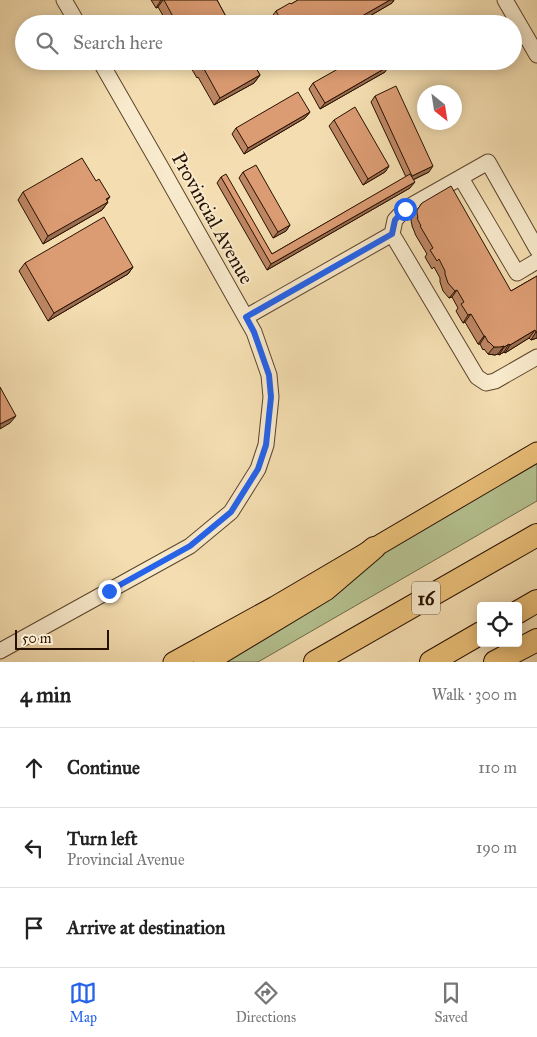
<!DOCTYPE html>
<meta charset="utf-8">
<style>
:root{--surface:#fff;--page:#f2f2f2;--text:#222;--muted:#767676;--line:#e0e0e0;--accent:#2563eb}
body{margin:0;font-family:"IM FELL Great Primer",serif;background:var(--page);color:var(--text)}
.controls{position:absolute;right:15px;bottom:15px;display:grid;overflow:hidden;border-radius:5px;box-shadow:0 2px 12px #0003}
.controls button{width:45px;height:45px;display:grid;place-items:center;padding:0;border:0;border-bottom:1px solid var(--line);background:var(--surface);color:var(--text);font:25px sans-serif}
.compass{position:absolute;left:417px;top:85px;width:45px;height:45px;border-radius:50%;background:var(--surface);box-shadow:0 2px 12px #0003;rotate:150deg}
.scale{position:absolute;left:15px;bottom:12px;width:94px;box-sizing:border-box;padding-left:5px;border:2px solid #281000;border-top:0;font-size:14px;line-height:18px;white-space:nowrap;color:#281000;-webkit-text-stroke:4px #f8eacc;paint-order:stroke}
.stop{position:absolute;width:15px;height:15px;margin:-11px;border:4px solid #2563eb;border-radius:50%;background:#fff}
.stop.end{background:#2563eb;border-color:#fff;box-shadow:0 1px 5px #0008}
.list{margin:0;padding:0;list-style:none}
h2{display:flex;justify-content:space-between;align-items:center;height:65px;margin:0;padding:0 20px;font-size:21px}
h2 small{font-size:16px;font-weight:400;color:var(--muted)}
.list li{display:grid;grid-template-columns:32px 1fr auto;gap:15px;align-items:center;box-sizing:border-box;height:80px;padding:0 20px;border-top:1px solid var(--line)}
.list b{display:block;font-size:19px;white-space:nowrap}
.list p{margin:0;font-size:16px;white-space:nowrap;color:var(--muted)}
.list em{font-size:16px;font-style:normal;color:var(--muted)}
.icon{flex:none;width:28px;height:28px;fill:none;stroke:currentColor;stroke-width:2;stroke-linecap:round;stroke-linejoin:round}
.map{position:relative;flex:none;width:537px;height:662px;overflow:hidden}
.search{position:absolute;background:var(--surface);box-shadow:0 2px 12px #0003;left:15px;right:15px;top:15px;height:55px;display:flex;align-items:center;gap:12px;box-sizing:border-box;padding:0 18px;border-radius:28px;color:var(--muted);font-size:19px}
.sheet{height:305px;background:var(--surface)}
nav{display:flex;justify-content:space-around;align-items:center;box-sizing:border-box;height:70px;border-top:1px solid var(--line);background:var(--surface);font-size:14px;color:var(--muted)}
nav a{display:grid;justify-items:center;gap:2px}
nav .on{color:var(--accent)}
.map>svg:first-child{display:block}
.green{fill:#b5c291;stroke:#6e6948}
.lines{fill:none;stroke-linecap:round;stroke-linejoin:round}
.minor-casing{stroke:#5b442c;stroke-width:17}
.major-casing{stroke:#281000;stroke-width:21}
.highway-casing{stroke:#281000;stroke-width:24}
.minor{stroke:#f8eacc;stroke-width:15}
.major{stroke:#eabf78;stroke-width:19}
.highway{stroke:#eabf78;stroke-width:22}
.wall{fill:#bd8663;stroke:#281000}
.shaded-wall{fill:#9a6d50;stroke:#281000}
.building{fill:#dc9c73;stroke:#281000}
.route{stroke:#2563eb;stroke-width:6}
.labels{text-anchor:middle;stroke-width:4;stroke-linejoin:round;paint-order:stroke}
.shield{fill:#f8eacc;stroke:#66513d;stroke-width:1}
.shield-label{font-size:19px;font-weight:bold;fill:#281000}
.street-label{font-size:20px;fill:#281000;stroke:#f8eacc}
</style>
<div class="map">
<svg width="537" height="662" viewBox="0 0 537 662">
<rect width="100%" height="100%" fill="#f4deb1"/>
<filter id="stains"><feTurbulence type="fractalNoise" baseFrequency=".004" numOctaves="4"/><feColorMatrix values="0 0 0 0 .2 0 0 0 0 .09 0 0 0 0 .02 0 0 0 .5 -.17"/></filter>
<radialGradient id="worn" r=".72"><stop offset=".6" stop-color="#630" stop-opacity="0"/><stop offset="1" stop-color="#630" stop-opacity=".3"/></radialGradient>
<path class="green" d="M537,462V501L258,662H215L392,548Z"/>
<g class="lines">
<g class="minor-casing">
<path id="minor" d="M64,0L78,24
M505,0L537,55
M461,178L517,273L537,261
M392,234L395,220L405,209L488,162L537,249
M246,317L392,234L477,377L486,383L495,381L537,357
M0,651L190,546L231,512L258,469L266,445L271,397L269,375L254,332L162,169L100,61"/>
</g>
<g class="major-casing">
<path id="major" d="M173,662L275,606L537,452"/>
</g>
<g class="highway-casing">
<path id="highway" d="M518,612L537,601
M205,662L326,589L374,548
M315,662L537,535
M431,662L481,633
M495,662L537,640"/>
</g>
<use href="#minor" class="minor"/>
<use href="#major" class="major"/>
<use href="#highway" class="highway"/>
</g>
<path class="wall" d="M151,0H217L230,24H168L158,7L156,8Z
M298,0H394L392,3L356,24H273L270,19L276,11L291,4Z
M187,61H252L260,75L254,83L214,105L198,77L197,78Z
M385,72L320,109L309,89L313,83Z
M375,96L429,172L413,180L410,188L267,270L217,183L221,177L272,254L406,177L371,102Z
M310,112L305,118L244,154L232,134L236,128Z
M334,120L389,166L385,172L363,185L329,126Z
M243,172L290,225L286,231L273,238L239,178Z
M23,192L107,201L108,202L102,210L43,244L18,200Z
M422,203L511,291L537,276V338L531,340L529,338L505,353L504,352L499,355L498,354L495,355L488,354L484,349L483,350L480,344H478L465,322L463,323L456,311L458,308L452,297L449,298L443,291L440,282V278L434,267L432,269L425,257L427,254L415,234V233L412,226V225L411,221L412,217Z
M25,263L133,267L128,274L48,321L19,271Z"/>
<path class="shaded-wall" d="M161,0H163L158,7L156,8Z
M390,0H394L392,3L356,24H348Z
M389,66L385,72L320,109L325,103Z
M260,75L254,83L214,105L220,98Z
M310,112L305,118L244,154L248,148Z
M389,166L385,172L363,185L368,179Z
M433,166L429,172L408,182L412,176Z
M415,182L410,188L267,270L271,264Z
M110,197L105,203L108,202L102,210L43,244L48,236Z
M290,225L286,231L273,238L278,232Z
M133,267L128,274L48,321L54,313Z
M457,290L452,297L449,298L455,291Z
M471,314L465,322L463,323L468,315Z
M535,330L529,338L505,353L510,345Z
M536,332H537V338L531,340Z
M484,336H485L480,344H478Z
M509,344L504,352L499,355L504,347Z
M504,346L498,354L495,355L488,354L494,347Z
M16,416L10,423L0,429V424Z"/>
<path class="building" d="M164,0H217L230,24H177Z
M298,0H390L348,24H283L276,11L290,3L291,4Z
M197,61H252L260,75L220,98L204,69L202,70Z
M352,61H386L389,66L325,103L313,83Z
M396,86L433,166L412,176L375,96Z
M298,92L310,112L248,148L236,128Z
M355,107L389,166L368,179L334,120Z
M82,158L96,181L99,179L110,197L106,199L108,202L48,236L23,192Z
M256,165L290,225L278,232L243,172Z
M226,174L272,254L410,174L415,182L271,264L221,177Z
M451,186L511,291L537,276V332H536L535,330L510,345L509,344L504,347V346L500,347H494L489,342H488L485,336H484L471,314L468,315L461,304L464,302L457,290L455,291L448,283L445,274V271L439,259L437,261L430,250L433,248L420,226H421L417,218H418L417,213V210L422,203Z
M104,217L133,267L54,313L25,263Z
M0,387L16,416L0,424Z"/>
<g class="lines">
<path class="route" d="M109,591L190,546L231,512L258,469L266,445L271,397L269,375L254,332L246,317L392,234L395,220L405,209"/>
</g>
<g class="labels">
<rect class="shield" x="412" y="581.5" width="28" height="33" rx="4"/>
<g class="shield-label">
<text x="426" y="605">16</text>
</g>
<g class="street-label">
<text transform="translate(213 218) rotate(61)" y="7">Provincial Avenue</text>
</g>
</g>
<rect width="100%" height="100%" filter="url(#stains)"/>
<rect width="100%" height="100%" fill="url(#worn)"/>
</svg>
<div class="controls">
<button><svg class="icon" aria-label="locate" viewBox="0 0 24 24"><circle cx="12" cy="12" r="6"/><path d="M12 2v4M12 18v4M2 12h4M18 12h4"/></svg></button>
</div>
<svg class="compass" viewBox="-18 -18 36 36"><path d="M0-13l5 13h-10z" fill="#e53935"/><path d="M0 13l5-13h-10z" fill="#767676"/></svg>
<div class="scale">50 m</div>
<div class="stop" style="left:405px;top:209px"></div>
<div class="stop end" style="left:109px;top:591px"></div>
<div class="search"><svg class="icon" aria-label="search" viewBox="0 0 24 24"><circle cx="10" cy="10" r="6"/><path d="M15 15l6 6"/></svg>Search here</div>
</div>
<section class="sheet">
<h2>4 min<small>Walk · 300 m</small></h2>
<ul class="list">
<li><svg class="icon" aria-label="ahead" viewBox="0 0 24 24"><path d="M12 20V5M6 11l6-6 6 6"/></svg><div><b>Continue</b></div><em>110 m</em></li>
<li><svg class="icon" aria-label="left" viewBox="0 0 24 24"><path d="M17 20v-9H6M10 6l-5 5 5 5"/></svg><div><b>Turn left</b><p>Provincial Avenue</p></div><em>190 m</em></li>
<li><svg class="icon" aria-label="arrive" viewBox="0 0 24 24"><path d="M6 21V4h12l-3 4 3 4H6"/></svg><div><b>Arrive at destination</b></div></li>
</ul>
</section>
<nav>
<a class="on"><svg class="icon" aria-label="map" viewBox="0 0 24 24"><path d="M3 6l6-2 6 2 6-2v14l-6 2-6-2-6 2zM9 4v14M15 6v14"/></svg>Map</a>
<a><svg class="icon" aria-label="directions" viewBox="0 0 24 24"><path d="M12 3l9 9-9 9-9-9zM9 14v-3h6M13 9l2 2-2 2"/></svg>Directions</a>
<a><svg class="icon" aria-label="saved" viewBox="0 0 24 24"><path d="M7 4h10v16l-5-4-5 4z"/></svg>Saved</a>
</nav>
